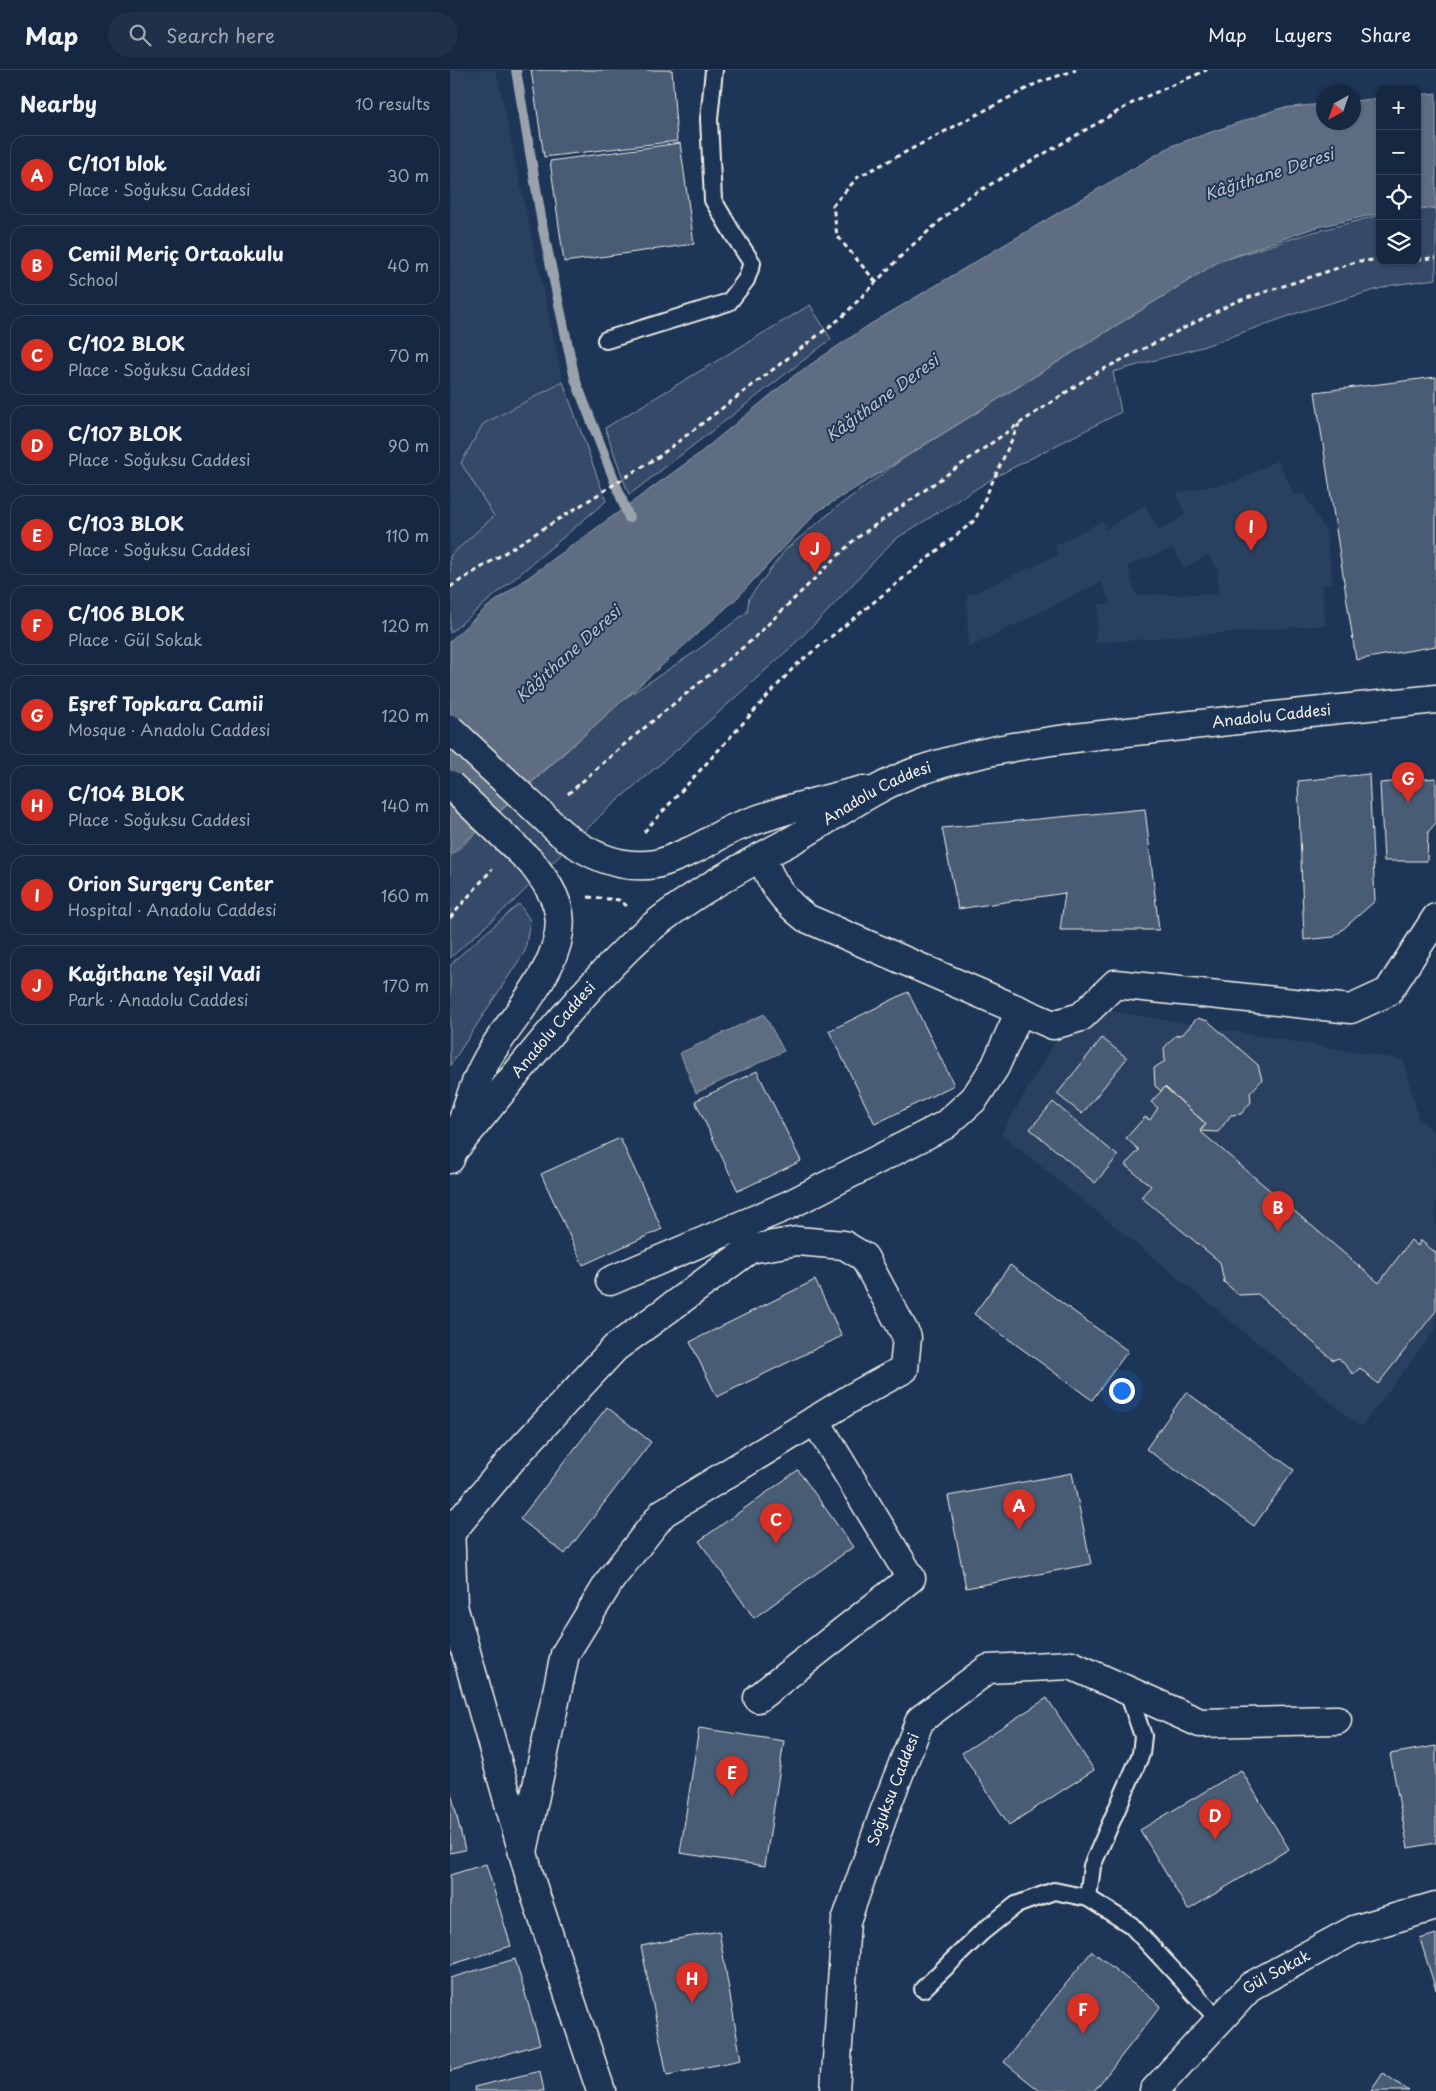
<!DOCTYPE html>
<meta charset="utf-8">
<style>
:root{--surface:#162841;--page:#1f3048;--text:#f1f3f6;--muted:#9ea6b1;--line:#35445a;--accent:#d93025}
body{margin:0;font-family:"Playpen Sans",sans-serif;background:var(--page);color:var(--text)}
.controls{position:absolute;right:15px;top:15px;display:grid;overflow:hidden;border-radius:10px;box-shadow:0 1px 4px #0004}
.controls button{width:45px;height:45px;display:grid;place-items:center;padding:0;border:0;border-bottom:1px solid var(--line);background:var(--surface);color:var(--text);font:25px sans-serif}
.compass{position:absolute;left:866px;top:15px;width:45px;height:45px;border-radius:50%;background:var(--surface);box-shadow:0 1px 4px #0004;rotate:220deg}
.you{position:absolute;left:671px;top:1320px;width:18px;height:18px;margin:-12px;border:4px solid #fff;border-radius:50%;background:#1a73e8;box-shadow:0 0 0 8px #1a73e833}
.badge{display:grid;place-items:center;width:32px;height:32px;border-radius:50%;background:var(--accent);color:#fff;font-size:16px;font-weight:700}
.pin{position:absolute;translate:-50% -41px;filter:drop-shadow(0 1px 2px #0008)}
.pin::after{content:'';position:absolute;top:26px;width:18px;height:15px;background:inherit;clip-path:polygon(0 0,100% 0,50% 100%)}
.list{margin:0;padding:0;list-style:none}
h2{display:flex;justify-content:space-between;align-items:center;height:65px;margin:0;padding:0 20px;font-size:21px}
h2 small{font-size:16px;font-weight:400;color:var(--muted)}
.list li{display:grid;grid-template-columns:32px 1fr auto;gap:15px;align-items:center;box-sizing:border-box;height:80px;margin:0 10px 10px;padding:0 10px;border:1px solid var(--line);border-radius:15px}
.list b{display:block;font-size:19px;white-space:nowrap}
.list p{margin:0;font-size:16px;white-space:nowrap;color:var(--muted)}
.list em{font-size:16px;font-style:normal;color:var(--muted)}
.icon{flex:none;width:28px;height:28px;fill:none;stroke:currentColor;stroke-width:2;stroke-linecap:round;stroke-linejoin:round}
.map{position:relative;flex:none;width:986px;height:2021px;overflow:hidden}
header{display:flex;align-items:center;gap:30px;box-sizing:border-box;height:70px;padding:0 25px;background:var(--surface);border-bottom:1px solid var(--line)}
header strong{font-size:24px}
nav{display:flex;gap:28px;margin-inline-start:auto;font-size:18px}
.search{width:350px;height:45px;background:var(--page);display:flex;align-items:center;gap:12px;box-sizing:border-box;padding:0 18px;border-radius:28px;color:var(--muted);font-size:19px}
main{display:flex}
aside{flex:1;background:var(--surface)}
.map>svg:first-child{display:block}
.built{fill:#2a4060;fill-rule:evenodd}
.green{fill:#354a67;stroke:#949ea8}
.water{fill:#5e6d82;stroke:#9aa2ab}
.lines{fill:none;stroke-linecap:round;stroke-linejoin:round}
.stream{stroke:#9aa2ab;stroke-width:10}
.building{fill:#485b74;stroke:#f4f1e8}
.service-casing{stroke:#f4f1e8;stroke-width:20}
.minor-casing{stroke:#f4f1e8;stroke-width:31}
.tertiary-casing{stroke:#f4f1e8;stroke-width:31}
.primary-casing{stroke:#f4f1e8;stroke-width:31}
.path{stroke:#f4f1e8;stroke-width:3;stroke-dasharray:5 4;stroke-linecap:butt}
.service{stroke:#1d3557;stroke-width:16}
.minor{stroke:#1d3557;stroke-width:28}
.tertiary{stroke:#1d3557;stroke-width:28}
.primary{stroke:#1d3557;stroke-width:28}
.primary-bridge-casing{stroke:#f4f1e8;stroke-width:31;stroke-linecap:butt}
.primary-bridge{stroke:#1d3557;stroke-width:28}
.labels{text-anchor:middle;stroke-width:4;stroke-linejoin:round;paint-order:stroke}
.street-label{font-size:15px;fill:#f4f1e8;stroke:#1d3557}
.water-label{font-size:16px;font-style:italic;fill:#c0c3c4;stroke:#1d3557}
</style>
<header>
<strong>Map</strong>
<div class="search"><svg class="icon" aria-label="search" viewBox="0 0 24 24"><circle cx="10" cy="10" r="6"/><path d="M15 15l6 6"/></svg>Search here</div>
<nav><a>Map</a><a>Layers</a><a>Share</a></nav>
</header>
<main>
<aside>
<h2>Nearby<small>10 results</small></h2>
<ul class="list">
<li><span class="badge">A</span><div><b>C/101 blok</b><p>Place · Soğuksu Caddesi</p></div><em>30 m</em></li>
<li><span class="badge">B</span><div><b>Cemil Meriç Ortaokulu</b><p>School</p></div><em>40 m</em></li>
<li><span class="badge">C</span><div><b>C/102 BLOK</b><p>Place · Soğuksu Caddesi</p></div><em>70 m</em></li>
<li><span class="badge">D</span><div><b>C/107 BLOK</b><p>Place · Soğuksu Caddesi</p></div><em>90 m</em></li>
<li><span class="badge">E</span><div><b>C/103 BLOK</b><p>Place · Soğuksu Caddesi</p></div><em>110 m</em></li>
<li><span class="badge">F</span><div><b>C/106 BLOK</b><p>Place · Gül Sokak</p></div><em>120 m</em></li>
<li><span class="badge">G</span><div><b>Eşref Topkara Camii</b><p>Mosque · Anadolu Caddesi</p></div><em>120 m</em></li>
<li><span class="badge">H</span><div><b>C/104 BLOK</b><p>Place · Soğuksu Caddesi</p></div><em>140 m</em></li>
<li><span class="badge">I</span><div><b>Orion Surgery Center</b><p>Hospital · Anadolu Caddesi</p></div><em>160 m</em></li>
<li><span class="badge">J</span><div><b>Kağıthane Yeşil Vadi</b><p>Park · Anadolu Caddesi</p></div><em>170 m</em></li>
</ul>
</aside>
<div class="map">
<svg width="986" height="2021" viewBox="0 0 986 2021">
<rect width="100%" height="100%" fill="#1d3557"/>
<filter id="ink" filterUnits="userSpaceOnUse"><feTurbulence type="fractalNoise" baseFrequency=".02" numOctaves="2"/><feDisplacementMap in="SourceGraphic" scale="10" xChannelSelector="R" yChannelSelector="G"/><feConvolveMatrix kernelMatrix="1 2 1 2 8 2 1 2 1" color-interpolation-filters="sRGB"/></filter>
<g filter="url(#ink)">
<path class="built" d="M0,0H46L113,312L33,354L11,393L44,447L0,486Z
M828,390L844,425L854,424L876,461L883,513L872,515L876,555L645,573L649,534L660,533L651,512L518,578L517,526L608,485L605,476L652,451L656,459L695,435L709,461L735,445L726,423L787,411ZM722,478L734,498L758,485L768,500V524L686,525L678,496Z
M626,935L953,990L968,1047L986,1064V1259L911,1357L551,1064Z"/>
<path class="green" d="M986,138V209L942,215L850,242L752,277L663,302L671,342L545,407L444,470L375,544L339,579L237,671L154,742L66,829L0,888V787L175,628L245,582L297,542L299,528L336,479L387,437L454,388L768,192L860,163L930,145V191H967V139Z
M360,235L381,269L179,425L155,358Z
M113,312L156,431L0,563V486L44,446L11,393L33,354Z
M69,834L80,850L75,881L0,996V896L8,887Z"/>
<path class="water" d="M986,23V138L967,139V25Z
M930,28V143L864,158L768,192L367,442L286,529L0,785V571L36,538L246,386L345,305L419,255L721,76L831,38L873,34L874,52H904V31Z
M314,944L334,981L246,1023L230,983Z"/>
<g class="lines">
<path class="stream" d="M66,0L93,159L125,309L179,448"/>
</g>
<path class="building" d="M81,0H222L227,71L94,87Z
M230,73L244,174L114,192L100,91Z
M986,307V576L906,590L865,322Z
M919,704L925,831L884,867L854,870L848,711Z
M986,708V753L978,762L977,791H934L930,713Z
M695,739L709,860H610L615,823L508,839L492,758Z
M458,922L504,1015L425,1054L379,961Z
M747,948L758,951L808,995L812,1010L800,1023L801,1032L791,1044L781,1045L768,1062L750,1061L756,1054L715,1017L711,1021L705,1016L704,998L715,991L714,978L725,966L733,964Z
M652,968L677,988L632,1044L607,1024Z
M307,1001L351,1091L288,1121L245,1031Z
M715,1017L756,1054L750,1061L929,1213L961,1170L968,1176L970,1170L986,1183V1241L928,1314L910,1298L903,1304L889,1288L883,1290L808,1224L789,1225L774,1212L770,1192L691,1127L701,1116L675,1095L689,1080L676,1068L695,1047L700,1050L708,1038L701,1032Z
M603,1032L668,1086L645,1113L580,1059Z
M170,1068L212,1159L133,1195L91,1104Z
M560,1195L678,1281L642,1330L524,1244Z
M365,1210L392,1266L267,1327L240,1272Z
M736,1322L844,1400L804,1456L696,1379Z
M157,1337L201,1372L115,1484L70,1449Z
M348,1400L403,1477L304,1548L249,1471Z
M622,1403L641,1494L516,1518L498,1426Z
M597,1628L644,1700L559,1755L512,1683Z
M249,1658L334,1671L315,1796L230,1783Z
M986,1676V1773L958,1778L940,1684Z
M791,1700L839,1779L738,1840L690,1760Z
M0,1718L15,1780L0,1783Z
M36,1794L61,1876L0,1895V1805Z
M269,1861L291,1990L217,2005L191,1876Z
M986,1864V1920L970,1869Z
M642,1881L711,1936L644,2021H590L554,1992Z
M65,1889L90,1974L0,2001V1908Z
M90,2001L94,2021H25L24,2017Z
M933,2003L959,2021H921Z"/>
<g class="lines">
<g class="service-casing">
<path id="service" d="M156,270L279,232L296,210L302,193L283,164L263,130L259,49L264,0
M638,1828L642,1796L691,1684L693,1666L677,1620
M473,1919L531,1863L566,1835L604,1821L638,1828L681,1855L769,1950"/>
</g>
<g class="minor-casing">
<g id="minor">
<path d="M311,787C322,813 332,830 356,848L603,955L631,947L665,914L901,939L938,922L986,848"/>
<path d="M160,1211L339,1135L495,1055L524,1029L545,997L570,941"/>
<path d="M0,1454L3,1536L83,1818L151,2021"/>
<path d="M2,1461L62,1389L165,1278L300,1179L347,1171L394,1175L414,1187L457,1267L454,1299L403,1327L213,1443L161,1509L115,1584L73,1782"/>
<path d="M308,1628L461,1508L365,1350"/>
<path id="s1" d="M704,2021L801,1916L904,1860L986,1836"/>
</g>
</g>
<g class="tertiary-casing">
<g id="tertiary">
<path id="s2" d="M385,2021L396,1851L435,1740L470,1650L538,1599L621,1595L750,1653L887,1650"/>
</g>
</g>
<g class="primary-casing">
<g id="primary">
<path d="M111,763C137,785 171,800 206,794C216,792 228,786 238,782C253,776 267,766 282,759C324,742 368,731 413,720"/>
<path d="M8,1066C17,1037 26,1006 42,981C66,942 123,884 107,835C102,819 92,807 82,793"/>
<path id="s3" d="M0,1089L3,1081C60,1013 114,941 178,878C221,836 285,800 339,772C382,749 422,717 468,701C548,674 631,667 714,658C805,648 895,638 986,629"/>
</g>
</g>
<path class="path" d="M967,189L986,188
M426,212L387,166L383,135L408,107L587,13L626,0
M0,517L208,387L392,247L457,180L515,129L686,31L757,0
M118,724L177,672L302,570L404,470L570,353L642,305L785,232L909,191L930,190
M194,762L345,596L525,450L569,354
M138,827L169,830L177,836
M0,848L42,799"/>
<use href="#service" class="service"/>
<use href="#minor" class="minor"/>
<use href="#tertiary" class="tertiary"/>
<use href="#primary" class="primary"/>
<g class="primary-bridge-casing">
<path id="primary-bridge" d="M0,659L111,763
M0,715L82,793"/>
</g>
<use href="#primary-bridge" class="primary-bridge"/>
</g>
</g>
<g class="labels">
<g class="street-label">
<text dy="5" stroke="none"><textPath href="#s3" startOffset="976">Anadolu Caddesi</textPath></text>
<text dy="5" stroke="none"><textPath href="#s3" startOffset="571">Anadolu Caddesi</textPath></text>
<text dy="5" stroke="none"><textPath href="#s3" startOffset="166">Anadolu Caddesi</textPath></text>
<text dy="5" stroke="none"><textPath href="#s2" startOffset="310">Soğuksu Caddesi</textPath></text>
<text dy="5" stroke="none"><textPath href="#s1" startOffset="172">Gül Sokak</textPath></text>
</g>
<g class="water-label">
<text transform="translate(819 104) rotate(-18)" y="6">Kâğıthane Deresi</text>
<text transform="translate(432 328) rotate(-36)" y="6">Kâğıthane Deresi</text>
<text transform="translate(118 584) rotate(-42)" y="6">Kâğıthane Deresi</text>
</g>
</g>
</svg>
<div class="controls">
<button>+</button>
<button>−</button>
<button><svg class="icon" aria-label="locate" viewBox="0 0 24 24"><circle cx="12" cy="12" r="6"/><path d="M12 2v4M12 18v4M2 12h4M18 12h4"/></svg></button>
<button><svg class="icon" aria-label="layers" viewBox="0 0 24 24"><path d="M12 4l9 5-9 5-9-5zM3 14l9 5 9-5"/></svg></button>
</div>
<svg class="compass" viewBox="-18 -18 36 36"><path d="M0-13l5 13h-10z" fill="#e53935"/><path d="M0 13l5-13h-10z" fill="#9ea6b1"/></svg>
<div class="you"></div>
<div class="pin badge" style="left:569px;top:1460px">A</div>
<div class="pin badge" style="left:828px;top:1162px">B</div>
<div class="pin badge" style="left:326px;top:1474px">C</div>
<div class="pin badge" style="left:765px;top:1770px">D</div>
<div class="pin badge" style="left:282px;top:1727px">E</div>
<div class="pin badge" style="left:633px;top:1964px">F</div>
<div class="pin badge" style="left:958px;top:733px">G</div>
<div class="pin badge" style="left:242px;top:1933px">H</div>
<div class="pin badge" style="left:801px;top:481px">I</div>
<div class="pin badge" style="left:365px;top:503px">J</div>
</div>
</main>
